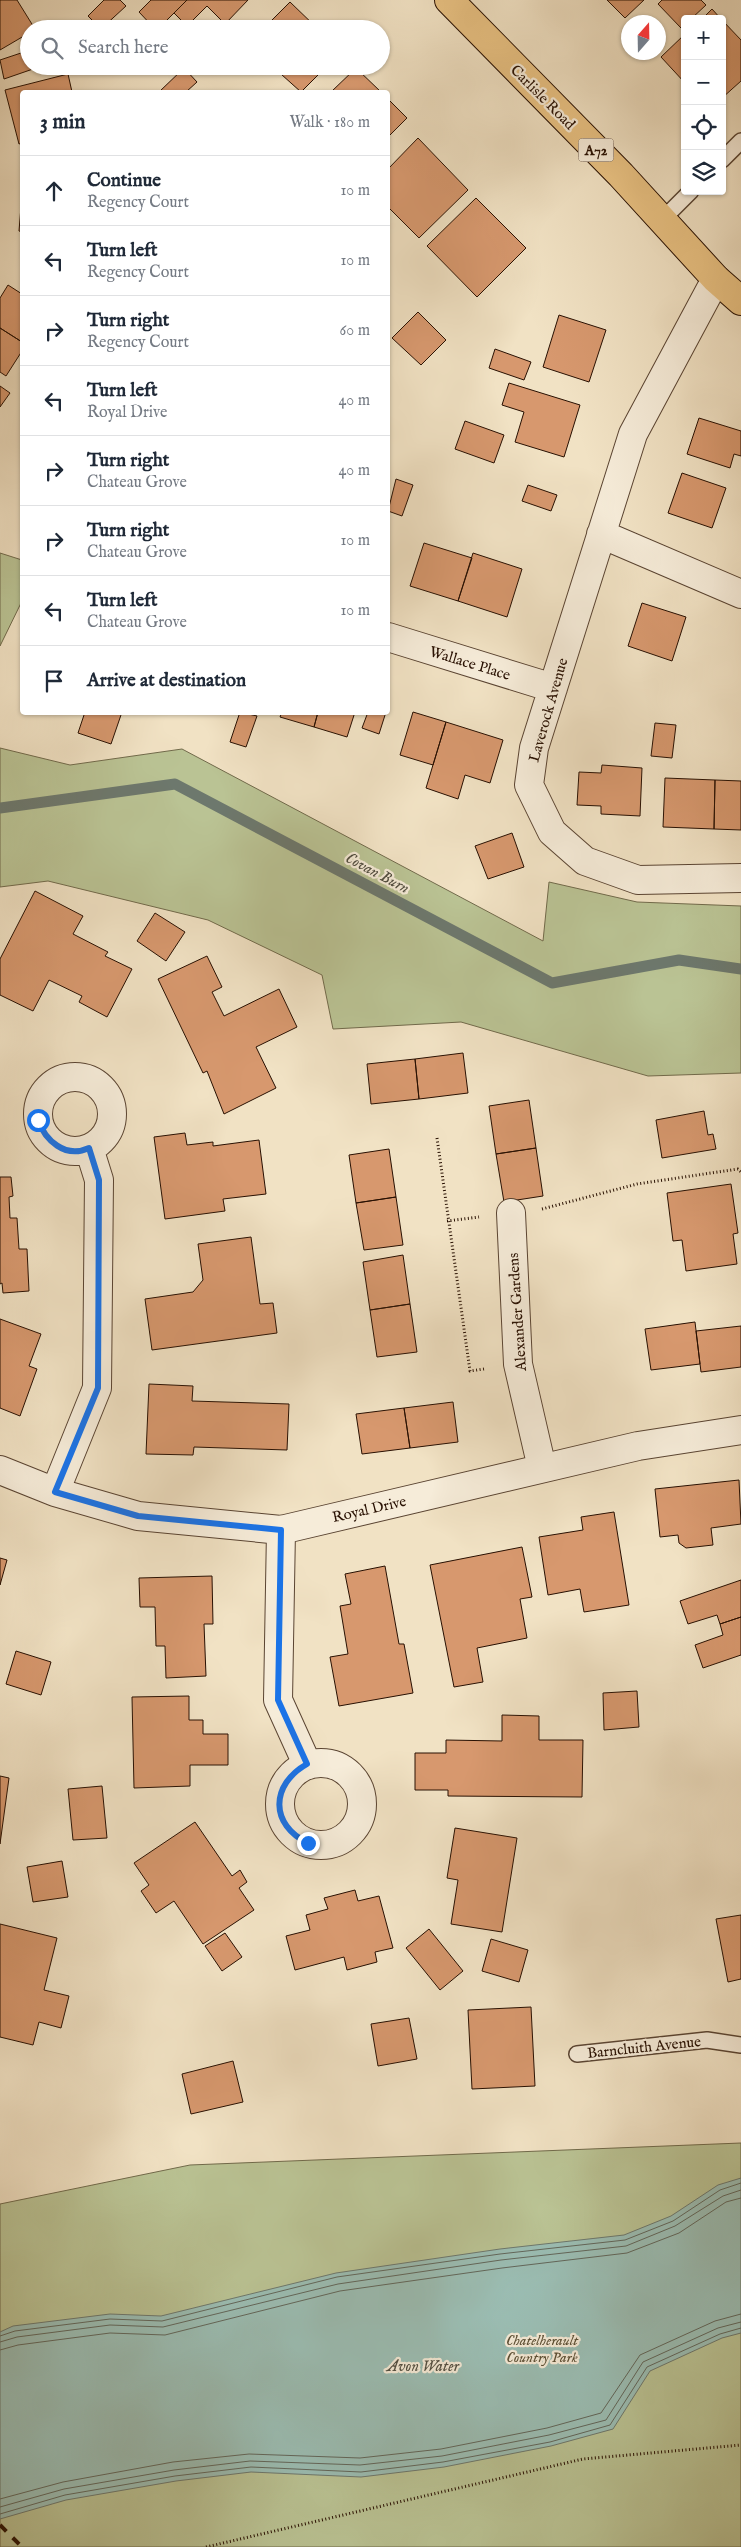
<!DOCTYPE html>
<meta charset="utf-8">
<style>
:root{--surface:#fff;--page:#f2f2f3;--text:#1f2937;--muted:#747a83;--line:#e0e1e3}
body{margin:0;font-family:"IM FELL English",serif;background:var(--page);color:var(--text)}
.controls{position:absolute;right:15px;top:15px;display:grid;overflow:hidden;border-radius:5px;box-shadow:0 1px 4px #0004}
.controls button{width:45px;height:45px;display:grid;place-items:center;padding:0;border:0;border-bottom:1px solid var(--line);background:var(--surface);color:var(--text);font:25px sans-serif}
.compass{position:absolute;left:621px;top:15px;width:45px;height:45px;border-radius:50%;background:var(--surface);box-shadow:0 1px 4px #0004;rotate:20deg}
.stop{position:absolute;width:15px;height:15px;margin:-11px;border:4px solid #1a73e8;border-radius:50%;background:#fff}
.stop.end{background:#1a73e8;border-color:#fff;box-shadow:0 1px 5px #0008}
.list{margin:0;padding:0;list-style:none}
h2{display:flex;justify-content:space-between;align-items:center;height:65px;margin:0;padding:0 20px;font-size:21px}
h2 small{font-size:16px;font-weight:400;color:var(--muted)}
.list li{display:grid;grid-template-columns:32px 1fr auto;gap:15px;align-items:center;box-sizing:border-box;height:70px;padding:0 20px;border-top:1px solid var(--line)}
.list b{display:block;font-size:19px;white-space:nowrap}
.list p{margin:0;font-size:16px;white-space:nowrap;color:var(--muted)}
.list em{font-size:16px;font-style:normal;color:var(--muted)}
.icon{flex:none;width:28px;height:28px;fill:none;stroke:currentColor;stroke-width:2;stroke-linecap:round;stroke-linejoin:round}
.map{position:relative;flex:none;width:741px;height:2547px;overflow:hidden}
.search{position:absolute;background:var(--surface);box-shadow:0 1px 4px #0004;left:20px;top:20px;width:370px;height:55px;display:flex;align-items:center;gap:12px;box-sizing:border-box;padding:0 18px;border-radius:28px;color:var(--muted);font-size:19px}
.panel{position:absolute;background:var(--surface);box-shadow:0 1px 4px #0004;left:20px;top:90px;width:370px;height:625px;border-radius:5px}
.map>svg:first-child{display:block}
.green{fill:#bac394;stroke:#716a4b}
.water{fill:#9bbeb4;stroke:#6d786d}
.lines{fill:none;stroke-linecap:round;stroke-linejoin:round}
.shore{stroke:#62675b;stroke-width:1}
.stream{stroke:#6d786d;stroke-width:11}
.building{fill:#d7986e;stroke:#281002}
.service-casing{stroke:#5a4432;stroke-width:18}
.minor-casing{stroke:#5a4432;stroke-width:30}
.primary-casing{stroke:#281002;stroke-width:30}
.path{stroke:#281002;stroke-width:3;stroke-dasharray:1 2.5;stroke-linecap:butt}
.service{stroke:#f6ecd9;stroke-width:15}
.minor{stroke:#f6ecd9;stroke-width:28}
.primary{stroke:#e8c182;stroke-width:28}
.rail{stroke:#281002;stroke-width:4;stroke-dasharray:9 9;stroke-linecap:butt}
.route{stroke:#1a73e8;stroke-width:6}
.labels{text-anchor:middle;stroke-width:4.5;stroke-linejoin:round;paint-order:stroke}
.shield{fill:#f6ecd9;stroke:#665242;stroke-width:1}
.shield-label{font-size:14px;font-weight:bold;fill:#281002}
.street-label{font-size:15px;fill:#281002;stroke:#f6ecd9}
.park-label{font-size:15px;font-style:italic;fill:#5b4f35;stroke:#f6ecd9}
.water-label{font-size:16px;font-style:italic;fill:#504d40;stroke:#f6ecd9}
</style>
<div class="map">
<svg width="741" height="2547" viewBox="0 0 741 2547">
<rect width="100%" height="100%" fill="#f1e2c4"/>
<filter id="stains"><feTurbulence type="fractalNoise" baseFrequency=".004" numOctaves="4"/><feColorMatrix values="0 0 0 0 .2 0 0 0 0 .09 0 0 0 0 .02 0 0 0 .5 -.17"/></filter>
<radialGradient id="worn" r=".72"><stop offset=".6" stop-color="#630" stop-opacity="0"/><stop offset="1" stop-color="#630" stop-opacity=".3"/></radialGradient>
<path class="green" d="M0,553L22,560V601L0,646Z
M0,748L70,765L182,749L543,941L549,882L637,902L741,906V1073L648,1076L461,1022L333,1029L322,975L208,920L48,881L0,887Z
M741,2143V2547H0V2204L190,2165Z"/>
<path class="water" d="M741,2178V2333L722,2338L650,2371L613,2429L551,2446L444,2467L361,2477L251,2472L176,2481L66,2500L0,2519V2332L13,2326L110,2314L161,2316L336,2273L500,2249L624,2235L671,2216L718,2185Z"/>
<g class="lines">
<path class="shore" d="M0,2336L15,2331L110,2319L162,2321L337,2277L500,2254L625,2240L673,2221L720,2190L741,2183
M0,2342L17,2337L110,2325L163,2327L338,2284L501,2260L626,2246L675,2226L723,2196L741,2190
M0,2350L18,2345L110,2333L165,2335L340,2291L502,2268L627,2253L679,2233L726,2202L741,2198
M0,2499L63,2482L173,2462L249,2454L360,2458L441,2449L547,2428L601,2413L640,2355L715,2321L741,2314
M0,2507L64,2489L174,2470L250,2461L360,2465L442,2456L549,2435L606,2420L643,2362L718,2328L741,2322
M0,2514L65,2495L175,2476L251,2467L361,2472L443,2462L550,2442L610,2425L647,2367L720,2334L741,2328"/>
<path class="stream" d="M0,808L175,784L552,983L679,960L741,969"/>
</g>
<path class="building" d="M0,0H17L35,29H29V33L0,50Z
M104,0H120L126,6L101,29L88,16Z
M151,0H187L158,29H155L139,12Z
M187,0H248L225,24L207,6L187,26L174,13Z
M607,0H644L625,18Z
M662,0H701L706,5L691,19H685V24L681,28L658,4Z
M290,2L318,29H263Z
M712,9L721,19H702Z
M722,20L741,40V81L722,98Z
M685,34V83L661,57Z
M27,51L29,66H32L33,69L4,79L0,60Z
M272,66H327L301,92Z
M184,68L197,82L186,92H159Z
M356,68L381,92H331Z
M68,74L72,92H22V143L19,144L5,90Z
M388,99L407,118L388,137Z
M418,138L468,190L419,238L388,207V169Z
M22,194V232L19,231Z
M476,198L526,248L477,297L427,246Z
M8,285L22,294V342L0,328V298Z
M418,312L446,340L421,365L392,338Z
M559,315L606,330L589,382L543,367Z
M0,328L22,342V351L6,376L0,372Z
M495,349L531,362L524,380L489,368Z
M509,383L580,405L564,457L515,442L524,412L502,405Z
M0,386L10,393L0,407Z
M699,418L741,431V456L734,454L730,468L687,454Z
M465,421L504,435L494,463L455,449Z
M682,473L726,488L712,528L668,513Z
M396,479L413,485L402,516L388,511Z
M528,485L557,495L551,511L522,501Z
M424,543L472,558L458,601L410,586Z
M473,553L522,569L507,617L458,601Z
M642,603L686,617L672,661L628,646Z
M85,712H122L111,744L78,733Z
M240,712L257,716L246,747L230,742Z
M282,712H318L314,727L280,717Z
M318,712H355L347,737L314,727Z
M368,712H386L379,734L362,728Z
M413,712L446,722L433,765L400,755Z
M446,722L503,740L490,783L465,775L458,799L426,788Z
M655,723L676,725L672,758L651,756Z
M602,765L642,768L640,816L601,814V806L577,805L579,772L601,773Z
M665,778L715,780L714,829L663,827Z
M715,780L741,781V830L714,829Z
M512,833L524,867L488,879L475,846Z
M35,891L83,916L73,934L108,952L105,956L132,969L107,1017L79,1002L82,996L49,980L33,1011L0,995V959Z
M155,913L185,932L166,961L137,941Z
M207,956L222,987L212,992L224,1016L279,989L297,1027L256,1047L276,1088L224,1114L207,1071L203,1073L158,979Z
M463,1053L468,1093L419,1099L415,1059Z
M415,1059L419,1099L371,1104L367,1064Z
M529,1100L536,1148L496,1154L489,1106Z
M704,1111L708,1135L713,1134L716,1149L662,1158L656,1120Z
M185,1133L187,1145L213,1142V1146L259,1140L266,1194L223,1199L225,1211L165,1219L154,1137Z
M536,1148L543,1196L504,1202L496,1154Z
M389,1149L396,1197L356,1203L349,1155Z
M0,1177H11L13,1196L9,1197L10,1218H17L19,1249H27L29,1291L3,1293L2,1283L0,1284Z
M731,1184L738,1233L733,1234L737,1264L686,1271L682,1240L673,1241L667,1193Z
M396,1197L403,1245L364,1250L356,1203Z
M251,1237L260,1304L273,1303L277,1333L152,1350L145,1299L193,1292L203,1280L198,1244Z
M403,1255L410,1304L370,1310L363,1262Z
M410,1304L417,1352L377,1357L370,1310Z
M0,1319L41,1334L29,1366L37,1369L20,1416L0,1408Z
M695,1322L700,1364L651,1370L645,1329Z
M741,1326V1367L701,1372L696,1331Z
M149,1384L193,1386L192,1401L289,1404L287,1450L194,1447L193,1455L146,1454Z
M453,1402L458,1442L410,1448L404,1408Z
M404,1408L410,1448L362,1454L356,1414Z
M739,1480L741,1524L711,1528L713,1545L686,1548L679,1543L678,1535L660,1537L655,1489Z
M614,1512L629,1605L584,1612L580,1589L548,1595L539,1537L583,1530L581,1517Z
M522,1547L532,1597L520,1599L527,1638L477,1648L483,1682L454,1687L430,1565Z
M0,1558L7,1560L0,1585Z
M385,1566L399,1644H404L413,1693L339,1706L330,1657L348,1654L340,1606L351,1604L345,1574Z
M212,1576L213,1624H204L206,1676L166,1678L165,1646H156L155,1607H140L139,1578Z
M741,1580V1617L720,1624L717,1615L688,1624L680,1601Z
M741,1617V1655L703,1668L695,1645L723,1635L720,1624Z
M16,1651L51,1662L41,1695L6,1684Z
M637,1691L639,1727L604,1730L603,1693Z
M189,1696V1720H203V1734H228V1765H190V1786L134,1788L132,1697Z
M502,1715L539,1716V1740H583L582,1797L448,1796V1790H415V1753H446V1740L502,1741Z
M0,1776L9,1778L0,1844Z
M102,1786L107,1838L73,1840L68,1789Z
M195,1822L232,1876L240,1870L247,1882L239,1888L254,1910L203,1944L174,1901L156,1913L141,1891L149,1885L134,1863Z
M455,1828L517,1838L502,1932L451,1924L458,1880L447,1878Z
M62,1861L68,1897L33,1902L27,1867Z
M355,1890L358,1901L379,1896L393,1948L375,1952L377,1962L347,1970L344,1957L295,1970L286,1936L310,1930L306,1915L328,1909L324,1898Z
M741,1915V1979L728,1982L716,1919Z
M0,1924L57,1938L44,1990L69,1996L61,2028L39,2022L33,2045L0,2037Z
M429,1929L463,1971L440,1990L406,1948Z
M225,1933L242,1957L222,1971L205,1946Z
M491,1939L528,1950L519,1982L482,1971Z
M531,2007L535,2086L472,2089L468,2010Z
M409,2018L417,2059L378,2066L371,2024Z
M233,2061L243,2102L191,2114L182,2074Z"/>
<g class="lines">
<g class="service-casing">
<path id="service" d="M722,160L741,141
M662,220L691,191
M577,2054L707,2040L741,2045"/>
</g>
<g class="minor-casing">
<path id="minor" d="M716,279L633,434L534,748L529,785L552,832L585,861L638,880L741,878
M601,534L741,594
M388,637L553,688
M38 1114a37 37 0 1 1 74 0a37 37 0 1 1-74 0Z
M511,1213L518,1364L542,1468
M0,1470L55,1492L138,1516L281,1530L638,1446L741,1430
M55,1492L97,1388L99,1180L89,1148
M281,1530L278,1700L307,1764
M280 1804a41 41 0 1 1 82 0a41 41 0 1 1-82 0Z"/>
</g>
<g class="primary-casing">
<path id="primary" d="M449,0L621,175L716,279L741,301"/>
</g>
<path class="path" d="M437,1138L470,1371L484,1369
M542,1209L637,1184L738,1169L741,1172
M447,1221L479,1217
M206,2547L583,2459L741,2445"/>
<use href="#service" class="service"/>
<use href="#minor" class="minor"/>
<use href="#primary" class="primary"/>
<path class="rail" d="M0,2525L22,2547"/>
</g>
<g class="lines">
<path class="route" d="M38,1120C45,1140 65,1159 89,1148L99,1180L98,1388L55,1492L138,1516L281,1530L278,1700L307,1764C270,1785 270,1825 308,1843"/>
</g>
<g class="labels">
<rect class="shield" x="578.5" y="138.5" width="35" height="23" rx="4"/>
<g class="shield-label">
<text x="596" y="155">A72</text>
</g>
<g class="street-label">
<text transform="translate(543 97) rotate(45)" y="5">Carlisle Road</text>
<text transform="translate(470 663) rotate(17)" y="5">Wallace Place</text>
<text transform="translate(548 710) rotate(-74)" y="5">Laverock Avenue</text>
<text transform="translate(517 1312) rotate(-94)" y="5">Alexander Gardens</text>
<text transform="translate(369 1509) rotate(-13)" y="5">Royal Drive</text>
<text transform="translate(644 2047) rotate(-6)" y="5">Barncluith Avenue</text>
</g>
<g class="park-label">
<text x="542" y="2345">Chatelherault<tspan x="542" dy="17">Country Park</tspan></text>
</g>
<g class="water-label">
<text transform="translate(378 872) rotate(28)" y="6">Covan Burn</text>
<text x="423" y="2371">Avon Water</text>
</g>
</g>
<rect width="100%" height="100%" filter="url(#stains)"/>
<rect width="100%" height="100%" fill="url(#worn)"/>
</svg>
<div class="controls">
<button>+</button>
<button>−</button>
<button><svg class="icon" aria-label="locate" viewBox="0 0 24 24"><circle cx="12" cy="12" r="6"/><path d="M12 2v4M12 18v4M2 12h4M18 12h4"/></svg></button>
<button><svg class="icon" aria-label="layers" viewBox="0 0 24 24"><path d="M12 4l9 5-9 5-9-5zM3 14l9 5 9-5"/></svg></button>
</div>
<svg class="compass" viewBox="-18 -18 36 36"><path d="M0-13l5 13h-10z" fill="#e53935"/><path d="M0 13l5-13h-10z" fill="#747a83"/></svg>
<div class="stop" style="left:38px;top:1120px"></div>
<div class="stop end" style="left:308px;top:1843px"></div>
<div class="search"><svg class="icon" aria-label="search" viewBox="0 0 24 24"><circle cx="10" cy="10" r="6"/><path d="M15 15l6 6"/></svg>Search here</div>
<section class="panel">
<h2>3 min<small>Walk · 180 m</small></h2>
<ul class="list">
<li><svg class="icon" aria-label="ahead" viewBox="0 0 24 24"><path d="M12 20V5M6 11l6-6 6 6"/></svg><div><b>Continue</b><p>Regency Court</p></div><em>10 m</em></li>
<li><svg class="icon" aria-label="left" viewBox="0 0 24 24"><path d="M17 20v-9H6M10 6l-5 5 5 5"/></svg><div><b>Turn left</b><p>Regency Court</p></div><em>10 m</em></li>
<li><svg class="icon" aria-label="right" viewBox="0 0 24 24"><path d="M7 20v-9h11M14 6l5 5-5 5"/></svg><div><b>Turn right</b><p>Regency Court</p></div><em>60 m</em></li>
<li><svg class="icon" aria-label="left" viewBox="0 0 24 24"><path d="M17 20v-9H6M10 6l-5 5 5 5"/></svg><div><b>Turn left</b><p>Royal Drive</p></div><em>40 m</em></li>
<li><svg class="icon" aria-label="right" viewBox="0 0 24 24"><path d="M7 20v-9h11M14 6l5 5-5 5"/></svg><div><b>Turn right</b><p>Chateau Grove</p></div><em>40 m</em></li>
<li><svg class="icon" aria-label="right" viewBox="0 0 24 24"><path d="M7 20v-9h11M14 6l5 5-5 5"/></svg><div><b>Turn right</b><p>Chateau Grove</p></div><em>10 m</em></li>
<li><svg class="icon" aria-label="left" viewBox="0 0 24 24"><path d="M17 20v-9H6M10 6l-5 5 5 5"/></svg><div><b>Turn left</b><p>Chateau Grove</p></div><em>10 m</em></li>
<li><svg class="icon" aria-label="arrive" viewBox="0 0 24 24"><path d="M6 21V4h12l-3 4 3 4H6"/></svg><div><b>Arrive at destination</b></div></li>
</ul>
</section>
</div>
